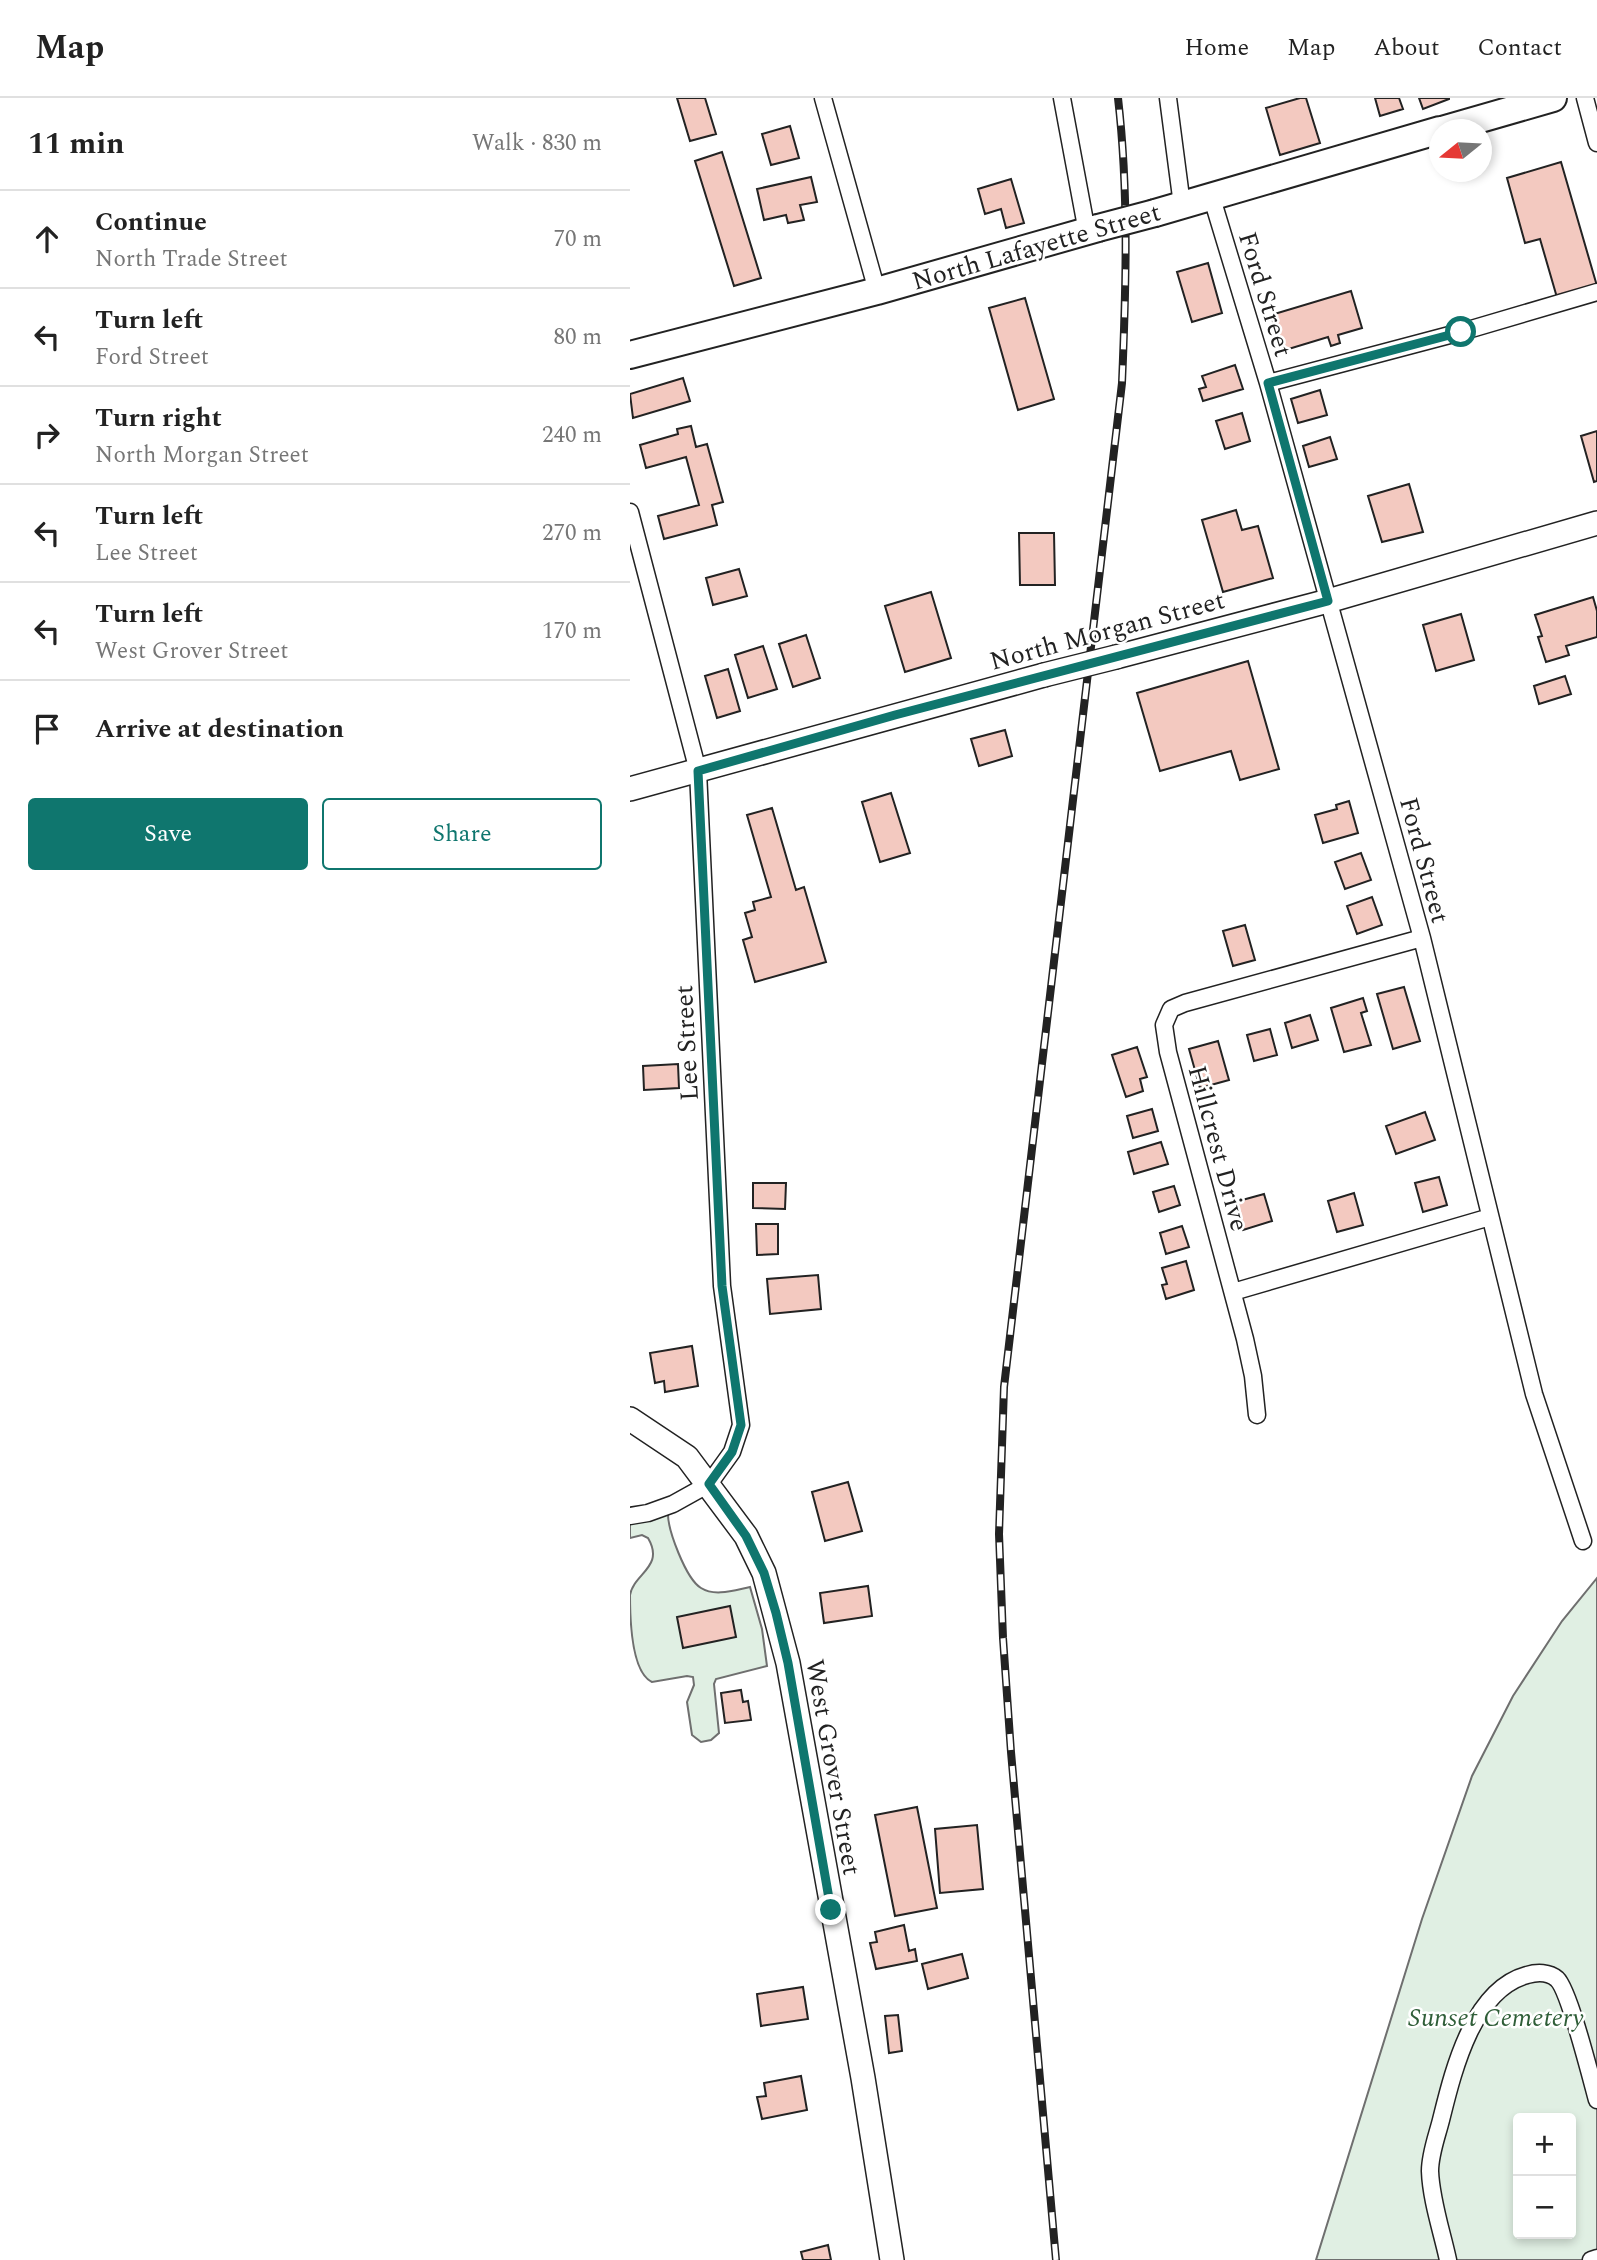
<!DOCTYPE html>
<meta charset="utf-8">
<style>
:root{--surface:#fff;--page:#f6f6f6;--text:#222;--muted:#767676;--line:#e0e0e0;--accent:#0f766e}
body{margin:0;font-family:Spectral,serif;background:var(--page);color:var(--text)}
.controls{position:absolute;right:21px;bottom:21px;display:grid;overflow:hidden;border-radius:7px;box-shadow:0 4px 10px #0003}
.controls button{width:63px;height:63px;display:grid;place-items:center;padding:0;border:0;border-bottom:2px solid var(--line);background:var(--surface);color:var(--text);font:35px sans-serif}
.compass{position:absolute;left:799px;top:21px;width:63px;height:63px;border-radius:50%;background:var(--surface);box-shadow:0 4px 10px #0003;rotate:252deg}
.stop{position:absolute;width:21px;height:21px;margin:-16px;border:5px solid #0f766e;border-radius:50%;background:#fff}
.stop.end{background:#0f766e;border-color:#fff;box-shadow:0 2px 7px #0008}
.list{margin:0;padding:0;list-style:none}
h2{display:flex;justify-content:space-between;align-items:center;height:91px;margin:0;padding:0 28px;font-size:30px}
h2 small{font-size:23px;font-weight:400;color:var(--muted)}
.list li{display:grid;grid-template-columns:46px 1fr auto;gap:21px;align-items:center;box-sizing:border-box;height:98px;padding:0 28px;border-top:2px solid var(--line)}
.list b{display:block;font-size:26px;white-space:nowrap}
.list p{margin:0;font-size:23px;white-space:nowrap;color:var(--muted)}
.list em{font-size:23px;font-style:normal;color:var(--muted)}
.actions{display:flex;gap:14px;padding:21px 28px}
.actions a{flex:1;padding:16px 0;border:2px solid var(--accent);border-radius:7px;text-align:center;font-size:24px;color:var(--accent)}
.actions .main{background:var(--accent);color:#fff}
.icon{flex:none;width:38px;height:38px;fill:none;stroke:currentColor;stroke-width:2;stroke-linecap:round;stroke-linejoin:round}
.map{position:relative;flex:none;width:967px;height:2162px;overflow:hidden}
header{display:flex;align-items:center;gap:42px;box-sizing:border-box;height:98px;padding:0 35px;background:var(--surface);border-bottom:2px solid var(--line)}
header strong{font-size:33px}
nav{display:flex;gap:38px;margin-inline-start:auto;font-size:24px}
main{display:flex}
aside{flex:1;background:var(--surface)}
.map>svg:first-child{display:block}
.green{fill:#e0efe3;stroke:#6f6f6f;stroke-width:2;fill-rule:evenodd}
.building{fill:#f3c9c0;stroke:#222;stroke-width:2}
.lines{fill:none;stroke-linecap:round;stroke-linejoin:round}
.street-casing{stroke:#222;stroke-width:19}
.secondary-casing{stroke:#222;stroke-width:26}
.primary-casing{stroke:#222;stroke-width:30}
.street{stroke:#fff;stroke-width:16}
.secondary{stroke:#fff;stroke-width:23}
.primary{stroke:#fff;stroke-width:26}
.rail-casing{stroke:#222;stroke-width:8}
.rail{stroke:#fff;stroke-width:5;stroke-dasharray:16;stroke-linecap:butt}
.secondary-bridge-casing{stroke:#222;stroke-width:26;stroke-linecap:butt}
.primary-bridge-casing{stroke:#222;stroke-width:30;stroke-linecap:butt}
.secondary-bridge{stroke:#fff;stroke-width:23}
.primary-bridge{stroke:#fff;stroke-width:26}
.route{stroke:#0f766e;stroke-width:9}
.labels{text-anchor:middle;stroke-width:5;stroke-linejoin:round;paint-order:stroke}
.street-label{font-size:26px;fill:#222;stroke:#fff}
.park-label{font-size:26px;font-style:italic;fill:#2f5e38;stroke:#fff}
</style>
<header>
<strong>Map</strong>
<nav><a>Home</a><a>Map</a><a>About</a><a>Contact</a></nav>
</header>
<main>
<aside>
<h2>11 min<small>Walk · 830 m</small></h2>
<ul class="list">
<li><svg class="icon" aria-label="ahead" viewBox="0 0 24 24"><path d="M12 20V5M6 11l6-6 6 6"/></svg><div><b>Continue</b><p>North Trade Street</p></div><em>70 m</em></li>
<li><svg class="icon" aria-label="left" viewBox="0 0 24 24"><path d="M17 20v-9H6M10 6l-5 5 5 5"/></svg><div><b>Turn left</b><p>Ford Street</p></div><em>80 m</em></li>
<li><svg class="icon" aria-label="right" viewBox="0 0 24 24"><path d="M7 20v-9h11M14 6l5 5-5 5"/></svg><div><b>Turn right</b><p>North Morgan Street</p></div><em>240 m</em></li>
<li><svg class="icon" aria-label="left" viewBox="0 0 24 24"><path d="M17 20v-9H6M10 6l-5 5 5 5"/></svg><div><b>Turn left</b><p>Lee Street</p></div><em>270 m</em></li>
<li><svg class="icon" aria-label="left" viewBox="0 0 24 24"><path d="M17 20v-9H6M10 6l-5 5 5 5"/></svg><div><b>Turn left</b><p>West Grover Street</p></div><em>170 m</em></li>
<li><svg class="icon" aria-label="arrive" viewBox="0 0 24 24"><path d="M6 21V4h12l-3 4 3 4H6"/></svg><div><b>Arrive at destination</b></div></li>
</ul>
<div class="actions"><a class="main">Save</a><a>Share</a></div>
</aside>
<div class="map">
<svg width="967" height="2162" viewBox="0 0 967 2162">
<rect width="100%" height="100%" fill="#fff"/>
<path class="green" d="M38,1414C37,1431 56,1481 71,1490C85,1499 105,1492 120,1489L132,1531L137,1568L86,1581L84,1586L89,1635L81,1642L71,1644L62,1637L57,1604L64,1587L63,1579L57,1578L22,1584C1,1574 0,1518 0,1497C4,1475 35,1469 18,1440L12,1437L0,1440V1423Z
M967,1480V2162H686L792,1821L842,1678L883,1598L932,1523ZM888,2020H941V2136H888Z"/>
<path class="building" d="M47,0H75L86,36L60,43Z
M670,0H676L690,45L650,57L636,10Z
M745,0H769L773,11L750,18Z
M789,0H819V1L793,11Z
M160,28L169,60L141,67L132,36Z
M92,54L131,180L104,188L65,63Z
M931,64L967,188L928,203L910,141L895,145L877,80Z
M181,79L187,104L170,107L174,122L158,125L156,117L134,122L127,91Z
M381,81L394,125L376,130L371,111L355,116L348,91Z
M578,165L592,215L562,224L547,174Z
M721,193L732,230L708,237L710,245L701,248L698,239L652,253L641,217Z
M395,200L424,301L388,312L359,210Z
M605,267L613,291L573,303L569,291L576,289L572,278Z
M53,280L60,303L3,320L0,296Z
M690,292L697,317L668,325L661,301Z
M612,315L620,343L595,351L586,323Z
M61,328L66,349L77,346L93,404L82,407L87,427L34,441L28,418L69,407L56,359L16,370L10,347L48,336L47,331Z
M967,333V383L964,384L951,338Z
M700,339L707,361L679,369L673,348Z
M779,386L793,434L752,444L738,398Z
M606,412L612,432L628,428L643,480L593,494L572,422Z
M389,435H424L425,487H390Z
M109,471L117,498L83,507L76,480Z
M301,494L321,560L275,574L255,508Z
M963,499L967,513V539L936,548L939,557L916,564L908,539L912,538L905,517Z
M831,516L844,562L806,573L793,527Z
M176,537L190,580L163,589L149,546Z
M133,548L147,591L118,600L105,557Z
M618,563L649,671L610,682L601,653L530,673L507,595Z
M98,571L110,613L87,620L75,578Z
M935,578L941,596L909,606L904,588Z
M375,632L382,658L349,668L341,641Z
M261,695L280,755L250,764L232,704Z
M719,703L728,735L693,745L685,717L707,711L706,707Z
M142,710L166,792L174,789L196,864L125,884L113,842L122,839L115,815L125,812L123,804L141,799L117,717Z
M731,755L741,782L715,791L705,764Z
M742,799L752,827L727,836L717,808Z
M615,827L625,862L603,868L593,833Z
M774,889L790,943L763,951L747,896Z
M733,900L737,913L731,915L741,947L714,954L701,910Z
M680,917L688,942L662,950L655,925Z
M640,931L647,957L624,963L617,937Z
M588,943L599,982L570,990L559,951Z
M507,949L517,979L510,981L513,993L496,999L482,957Z
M48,966L49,990L14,992L13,968Z
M522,1011L528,1033L503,1040L497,1018Z
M795,1014L805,1042L766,1056L756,1028Z
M531,1044L538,1066L504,1076L498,1054Z
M809,1079L817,1107L793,1114L785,1085Z
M123,1085H156L155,1111L123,1110Z
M544,1088L550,1107L529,1114L523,1094Z
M724,1095L733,1127L707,1134L698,1103Z
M634,1096L642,1123L613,1132L605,1104Z
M126,1126H148V1156L127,1157Z
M552,1128L559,1149L536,1156L530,1135Z
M556,1163L564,1192L536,1201L532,1187L537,1186L532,1170Z
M188,1177L191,1211L140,1216L137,1181Z
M62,1248L68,1288L35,1294L34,1283L25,1285L20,1255Z
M218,1384L232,1433L195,1443L182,1394Z
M238,1488L242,1518L194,1525L190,1495Z
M100,1508L106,1539L53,1550L47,1519Z
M111,1592L113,1604L118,1603L121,1622L95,1625L91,1595Z
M287,1709L307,1810L265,1818L245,1717Z
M347,1727L353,1791L310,1795L305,1731Z
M274,1827L279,1853L285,1851L287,1863L246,1871L240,1845L247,1844L245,1834Z
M332,1856L338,1880L298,1891L292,1866Z
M173,1889L178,1921L131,1928L127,1896Z
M268,1917L272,1953L259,1955L255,1918Z
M171,1978L177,2012L132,2021L127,1999L136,1998L134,1985Z
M198,2147L201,2162H173L171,2154Z"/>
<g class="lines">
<g class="street-casing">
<path id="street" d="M193,0L247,193
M432,0L457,134
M538,0L552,107
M955,0L967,45
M581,97L638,285L792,840L904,1296L953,1443
M638,285L831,234L967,194
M0,414L68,673L92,1188L111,1327L102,1354L79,1386L43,1406L18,1415L0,1418
M603,1194L860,1119
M627,1317L623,1278L615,1241L538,954L534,927L541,911L555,905L792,840
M818,2162C812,2134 801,2102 800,2073C800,2056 807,2038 811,2022C823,1974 842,1892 897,1877C907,1874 919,1874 927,1881C939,1892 961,1980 967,2002
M961,2162L967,2160"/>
</g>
<g class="secondary-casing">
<path id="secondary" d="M486,559L698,503L967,425
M0,691L414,577
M0,1321L57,1359L116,1438L134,1475L158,1565L233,1980L262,2162"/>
</g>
<g class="primary-casing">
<path id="primary" d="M812,32L923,0
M525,115L810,32
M0,257L247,193L468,130"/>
</g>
<use href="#street" class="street"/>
<use href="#secondary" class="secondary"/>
<use href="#primary" class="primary"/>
<g class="rail-casing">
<path id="rail" d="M426,2162L381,1654L373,1540L369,1436L374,1289L492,285C496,190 499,95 488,0"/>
</g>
<use href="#rail" class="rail"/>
<g class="secondary-bridge-casing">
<path id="secondary-bridge" d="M414,577L486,559"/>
</g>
<g class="primary-bridge-casing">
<path id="primary-bridge" d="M468,130L525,115"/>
</g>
<use href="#secondary-bridge" class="secondary-bridge"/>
<use href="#primary-bridge" class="primary-bridge"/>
</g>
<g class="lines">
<path class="route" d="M201,1812L158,1565L146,1515L134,1475L116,1438L79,1386L102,1354L111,1327L92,1188L68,673L265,617L698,503L638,285L831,234"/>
</g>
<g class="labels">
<g class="street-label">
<text transform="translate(406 148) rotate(-16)" y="9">North Lafayette Street</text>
<text transform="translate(636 196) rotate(73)" y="9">Ford Street</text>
<text transform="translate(477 532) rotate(-15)" y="9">North Morgan Street</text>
<text transform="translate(795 762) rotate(75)" y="9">Ford Street</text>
<text transform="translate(56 945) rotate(-93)" y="9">Lee Street</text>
<text transform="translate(589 1050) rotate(75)" y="9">Hillcrest Drive</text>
<text transform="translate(204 1669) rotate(80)" y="9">West Grover Street</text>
</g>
<g class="park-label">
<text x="866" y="1928">Sunset Cemetery</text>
</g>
</g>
</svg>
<div class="controls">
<button>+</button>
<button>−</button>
</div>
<svg class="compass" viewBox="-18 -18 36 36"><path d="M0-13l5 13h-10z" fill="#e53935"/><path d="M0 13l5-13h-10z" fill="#767676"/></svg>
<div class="stop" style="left:831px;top:234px"></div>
<div class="stop end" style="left:201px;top:1812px"></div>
</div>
</main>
